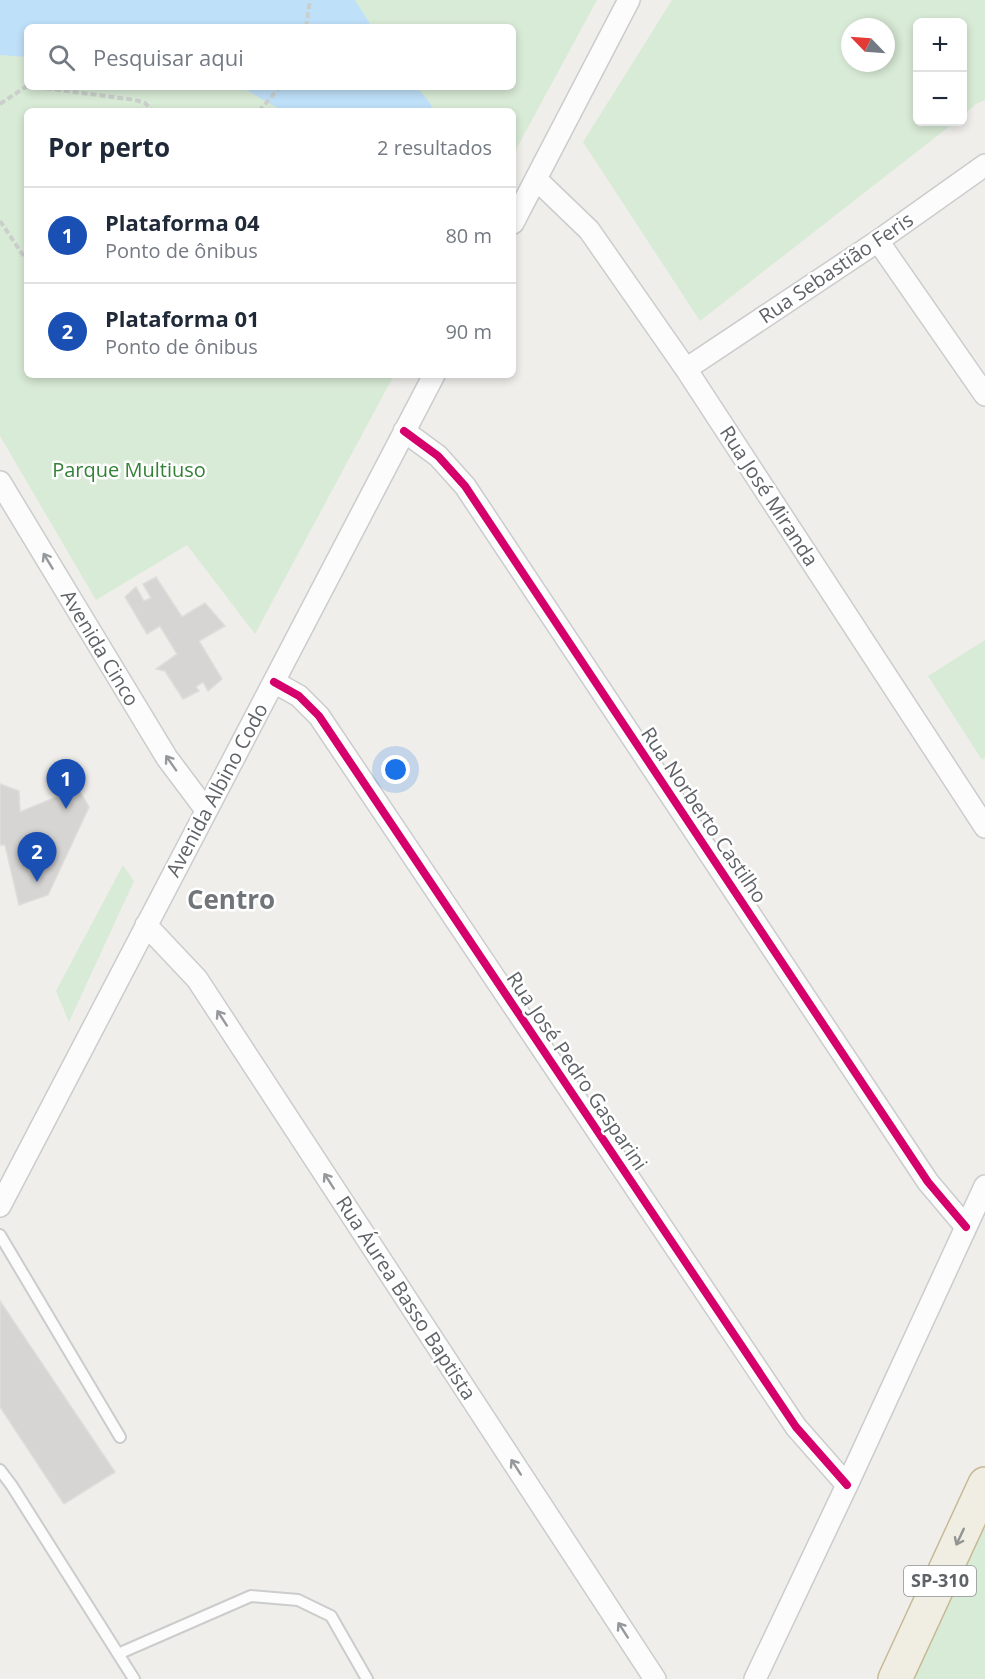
<!DOCTYPE html>
<html lang="pt">
<meta charset="utf-8">
<style>
:root{--surface:#fff;--page:#f2f2f3;--text:#1f2937;--muted:#747a83;--line:#e0e1e3;--accent:#0f766e}
body{margin:0;font-family:"Open Sans",sans-serif;background:var(--page);color:var(--text)}
.controls{position:absolute;right:18px;top:18px;display:grid;overflow:hidden;border-radius:9px;box-shadow:0 3px 9px #0003}
.controls button{width:54px;height:54px;display:grid;place-items:center;padding:0;border:0;border-bottom:2px solid var(--line);background:var(--surface);color:var(--text);font:30px sans-serif}
.compass{position:absolute;left:841px;top:18px;width:54px;height:54px;border-radius:50%;background:var(--surface);box-shadow:0 3px 9px #0003;rotate:295deg}
.you{position:absolute;left:396px;top:770px;width:21px;height:21px;margin:-15px;border:4px solid #fff;border-radius:50%;background:#1a73e8;box-shadow:0 0 0 9px #1a73e833}
.badge{display:grid;place-items:center;width:39px;height:39px;border-radius:50%;background:var(--accent);color:#fff;font-size:20px;font-weight:700}
.pin{position:absolute;translate:-50% -50px;filter:drop-shadow(0 2px 3px #0008)}
.pin::after{content:'';position:absolute;top:32px;width:21px;height:18px;background:inherit;clip-path:polygon(0 0,100% 0,50% 100%)}
.list{margin:0;padding:0;list-style:none}
h2{display:flex;justify-content:space-between;align-items:center;height:78px;margin:0;padding:0 24px;font-size:26px}
h2 small{font-size:20px;font-weight:400;color:var(--muted)}
.list li{display:grid;grid-template-columns:39px 1fr auto;gap:18px;align-items:center;box-sizing:border-box;height:96px;padding:0 24px;border-top:2px solid var(--line)}
.list b{display:block;font-size:22px;white-space:nowrap}
.list p{margin:0;font-size:20px;white-space:nowrap;color:var(--muted)}
.list em{font-size:20px;font-style:normal;color:var(--muted)}
.icon{flex:none;width:33px;height:33px;fill:none;stroke:currentColor;stroke-width:2;stroke-linecap:round;stroke-linejoin:round}
.map{position:relative;flex:none;width:985px;height:1679px;overflow:hidden}
.search{position:absolute;background:var(--surface);box-shadow:0 3px 9px #0003;left:24px;top:24px;width:492px;height:66px;display:flex;align-items:center;gap:15px;box-sizing:border-box;padding:0 21px;border-radius:9px;color:var(--muted);font-size:22px}
.panel{position:absolute;background:var(--surface);box-shadow:0 3px 9px #0003;left:24px;top:108px;width:492px;height:270px;border-radius:9px}
.map>svg:first-child{display:block}
.green{fill:#d8ebd6;fill-rule:evenodd}
.water{fill:#bfe0f9}
.building{fill:#d6d5d3;stroke:#deddd9;stroke-width:1.5}
.lines{fill:none;stroke-linecap:round;stroke-linejoin:round}
.lane-casing{stroke:#cbcccc;stroke-width:14}
.street-casing{stroke:#cbcccc;stroke-width:24}
.highway-casing{stroke:#c8b996;stroke-width:36}
.path{stroke:#cacfcc;stroke-width:4;stroke-dasharray:6 3;stroke-linecap:butt}
.lane{stroke:#fdfcfc;stroke-width:10}
.street{stroke:#fdfcfc;stroke-width:21}
.highway{stroke:#f0ede3;stroke-width:33}
.cycleway-casing{stroke:#fff;stroke-width:11}
.cycleway{stroke:#d6006c;stroke-width:8}
.oneway{stroke:#96999c}
.oneway2{stroke:#929393}
.labels{text-anchor:middle;stroke-width:5;stroke-linejoin:round;paint-order:stroke}
.shield{fill:#fff;stroke:#8f9295;stroke-width:1.5}
.shield-label{font-size:18px;font-weight:bold;fill:#5f6368}
.street-label{font-size:20px;fill:#5f6368;stroke:#fff}
.park-label{font-size:20px;fill:#348238;stroke:#fff}
.district-label{font-size:26px;font-weight:bold;fill:#70757a;stroke:#fff}
</style>
<div class="map">
<svg width="985" height="1679" viewBox="0 0 985 1679">
<rect width="100%" height="100%" fill="#efeeea"/>
<path class="green" d="M0,0H597L513,155V111H27V375H394L255,634L187,545L96,600L0,436ZM27,27H513V87H27Z
M672,0H985V100L976,104L963,115L962,22H918V122H955L700,321L583,142ZM850,27H886V63H850Z
M985,640V758L982,760L928,676Z
M123,865L134,881L69,1022L56,991Z
M985,1519V1679H912Z"/>
<path class="water" d="M0,0H355L372,27H27V57L0,55Z
M241,87H417L430,103L433,111H283Z"/>
<path class="building" d="M156,577L182,617L205,603L225,626L199,641L222,679L208,691L203,682L196,687L199,691L183,699L165,671L156,669L177,654L160,626L147,634L125,597L136,587L144,601L151,598L143,584Z
M0,784L19,791L20,812L78,788L89,807L48,895L19,905L5,845H0Z
M0,1301L115,1472L64,1504L0,1407Z"/>
<g class="lines">
<g class="lane-casing">
<path id="lane" d="M0,1235L120,1437
M0,1470L12,1486L134,1679
M118,1654L251,1596L298,1600L331,1616L367,1679"/>
</g>
<g class="street-casing">
<path id="street" d="M536,179L589,230L686,369L985,827
M513,223L629,0
M878,241L985,395
M686,369L878,241L985,165
M404,431L438,456L465,486L928,1182L966,1227
M0,482L167,758L206,810
M274,682L299,696L319,716L796,1427L847,1485
M146,925L197,979L655,1679
M0,1206L434,375
M755,1679L847,1485L985,1186"/>
</g>
<g class="highway-casing">
<path id="highway" d="M895,1679L985,1484"/>
</g>
<path class="path" d="M306,27L310,0
M37,87L135,100L145,103L153,111
M0,104L27,86
M259,111L280,87
M0,221L27,261"/>
<use href="#lane" class="lane"/>
<use href="#street" class="street"/>
<use href="#highway" class="highway"/>
<g class="cycleway-casing">
<path id="cycleway" d="M404,431L438,456L465,486L928,1182L966,1227
M274,682L299,696L319,716L796,1427L847,1485"/>
</g>
<use href="#cycleway" class="cycleway"/>
</g>
<defs><path id="oneway-shaft" d="M-6 0H5M1.5-3L5.5 0L1.5 3" fill="none" stroke-width="1.6" stroke-linecap="round" stroke-linejoin="round" transform="scale(1.5)"/></defs>
<g class="oneway">
<use href="#oneway-shaft" transform="translate(48 561) rotate(-121)"/>
<use href="#oneway-shaft" transform="translate(171 763) rotate(-125)"/>
<use href="#oneway-shaft" transform="translate(222 1018) rotate(-123)"/>
<use href="#oneway-shaft" transform="translate(329 1181) rotate(-123)"/>
<use href="#oneway-shaft" transform="translate(516 1467) rotate(-123)"/>
<use href="#oneway-shaft" transform="translate(623 1630) rotate(-123)"/>
</g>
<use class="oneway2" href="#oneway-shaft" transform="translate(960 1537) rotate(115)"/>
<g class="labels">
<rect class="shield" x="904" y="1566" width="72" height="30" rx="4.5"/>
<g class="shield-label">
<text x="940" y="1587">SP-310</text>
</g>
<g class="street-label">
<text transform="translate(836 268) rotate(-34)" y="7">Rua Sebastião Feris</text>
<text transform="translate(769 496) rotate(57)" y="7">Rua José Miranda</text>
<text transform="translate(100 648) rotate(59)" y="7">Avenida Cinco</text>
<text transform="translate(217 790) rotate(-62)" y="7">Avenida Albino Codo</text>
<text transform="translate(704 815) rotate(56)" y="7">Rua Norberto Castilho</text>
<text transform="translate(577 1071) rotate(56)" y="7">Rua José Pedro Gasparini</text>
<text transform="translate(406 1298) rotate(57)" y="7">Rua Áurea Basso Baptista</text>
</g>
<g class="park-label">
<text x="129" y="477">Parque Multiuso</text>
</g>
<g class="district-label">
<text x="231" y="909">Centro</text>
</g>
</g>
</svg>
<div class="controls">
<button>+</button>
<button>−</button>
</div>
<svg class="compass" viewBox="-18 -18 36 36"><path d="M0-13l5 13h-10z" fill="#e53935"/><path d="M0 13l5-13h-10z" fill="#747a83"/></svg>
<div class="you"></div>
<div class="pin badge" style="left:66px;top:809px;background:#1a4fb4">1</div>
<div class="pin badge" style="left:37px;top:882px;background:#1a4fb4">2</div>
<div class="search"><svg class="icon" aria-label="search" viewBox="0 0 24 24"><circle cx="10" cy="10" r="6"/><path d="M15 15l6 6"/></svg>Pesquisar aqui</div>
<section class="panel">
<h2>Por perto<small>2 resultados</small></h2>
<ul class="list">
<li><span class="badge" style="background:#1a4fb4">1</span><div><b>Plataforma 04</b><p>Ponto de ônibus</p></div><em>80 m</em></li>
<li><span class="badge" style="background:#1a4fb4">2</span><div><b>Plataforma 01</b><p>Ponto de ônibus</p></div><em>90 m</em></li>
</ul>
</section>
</div>
